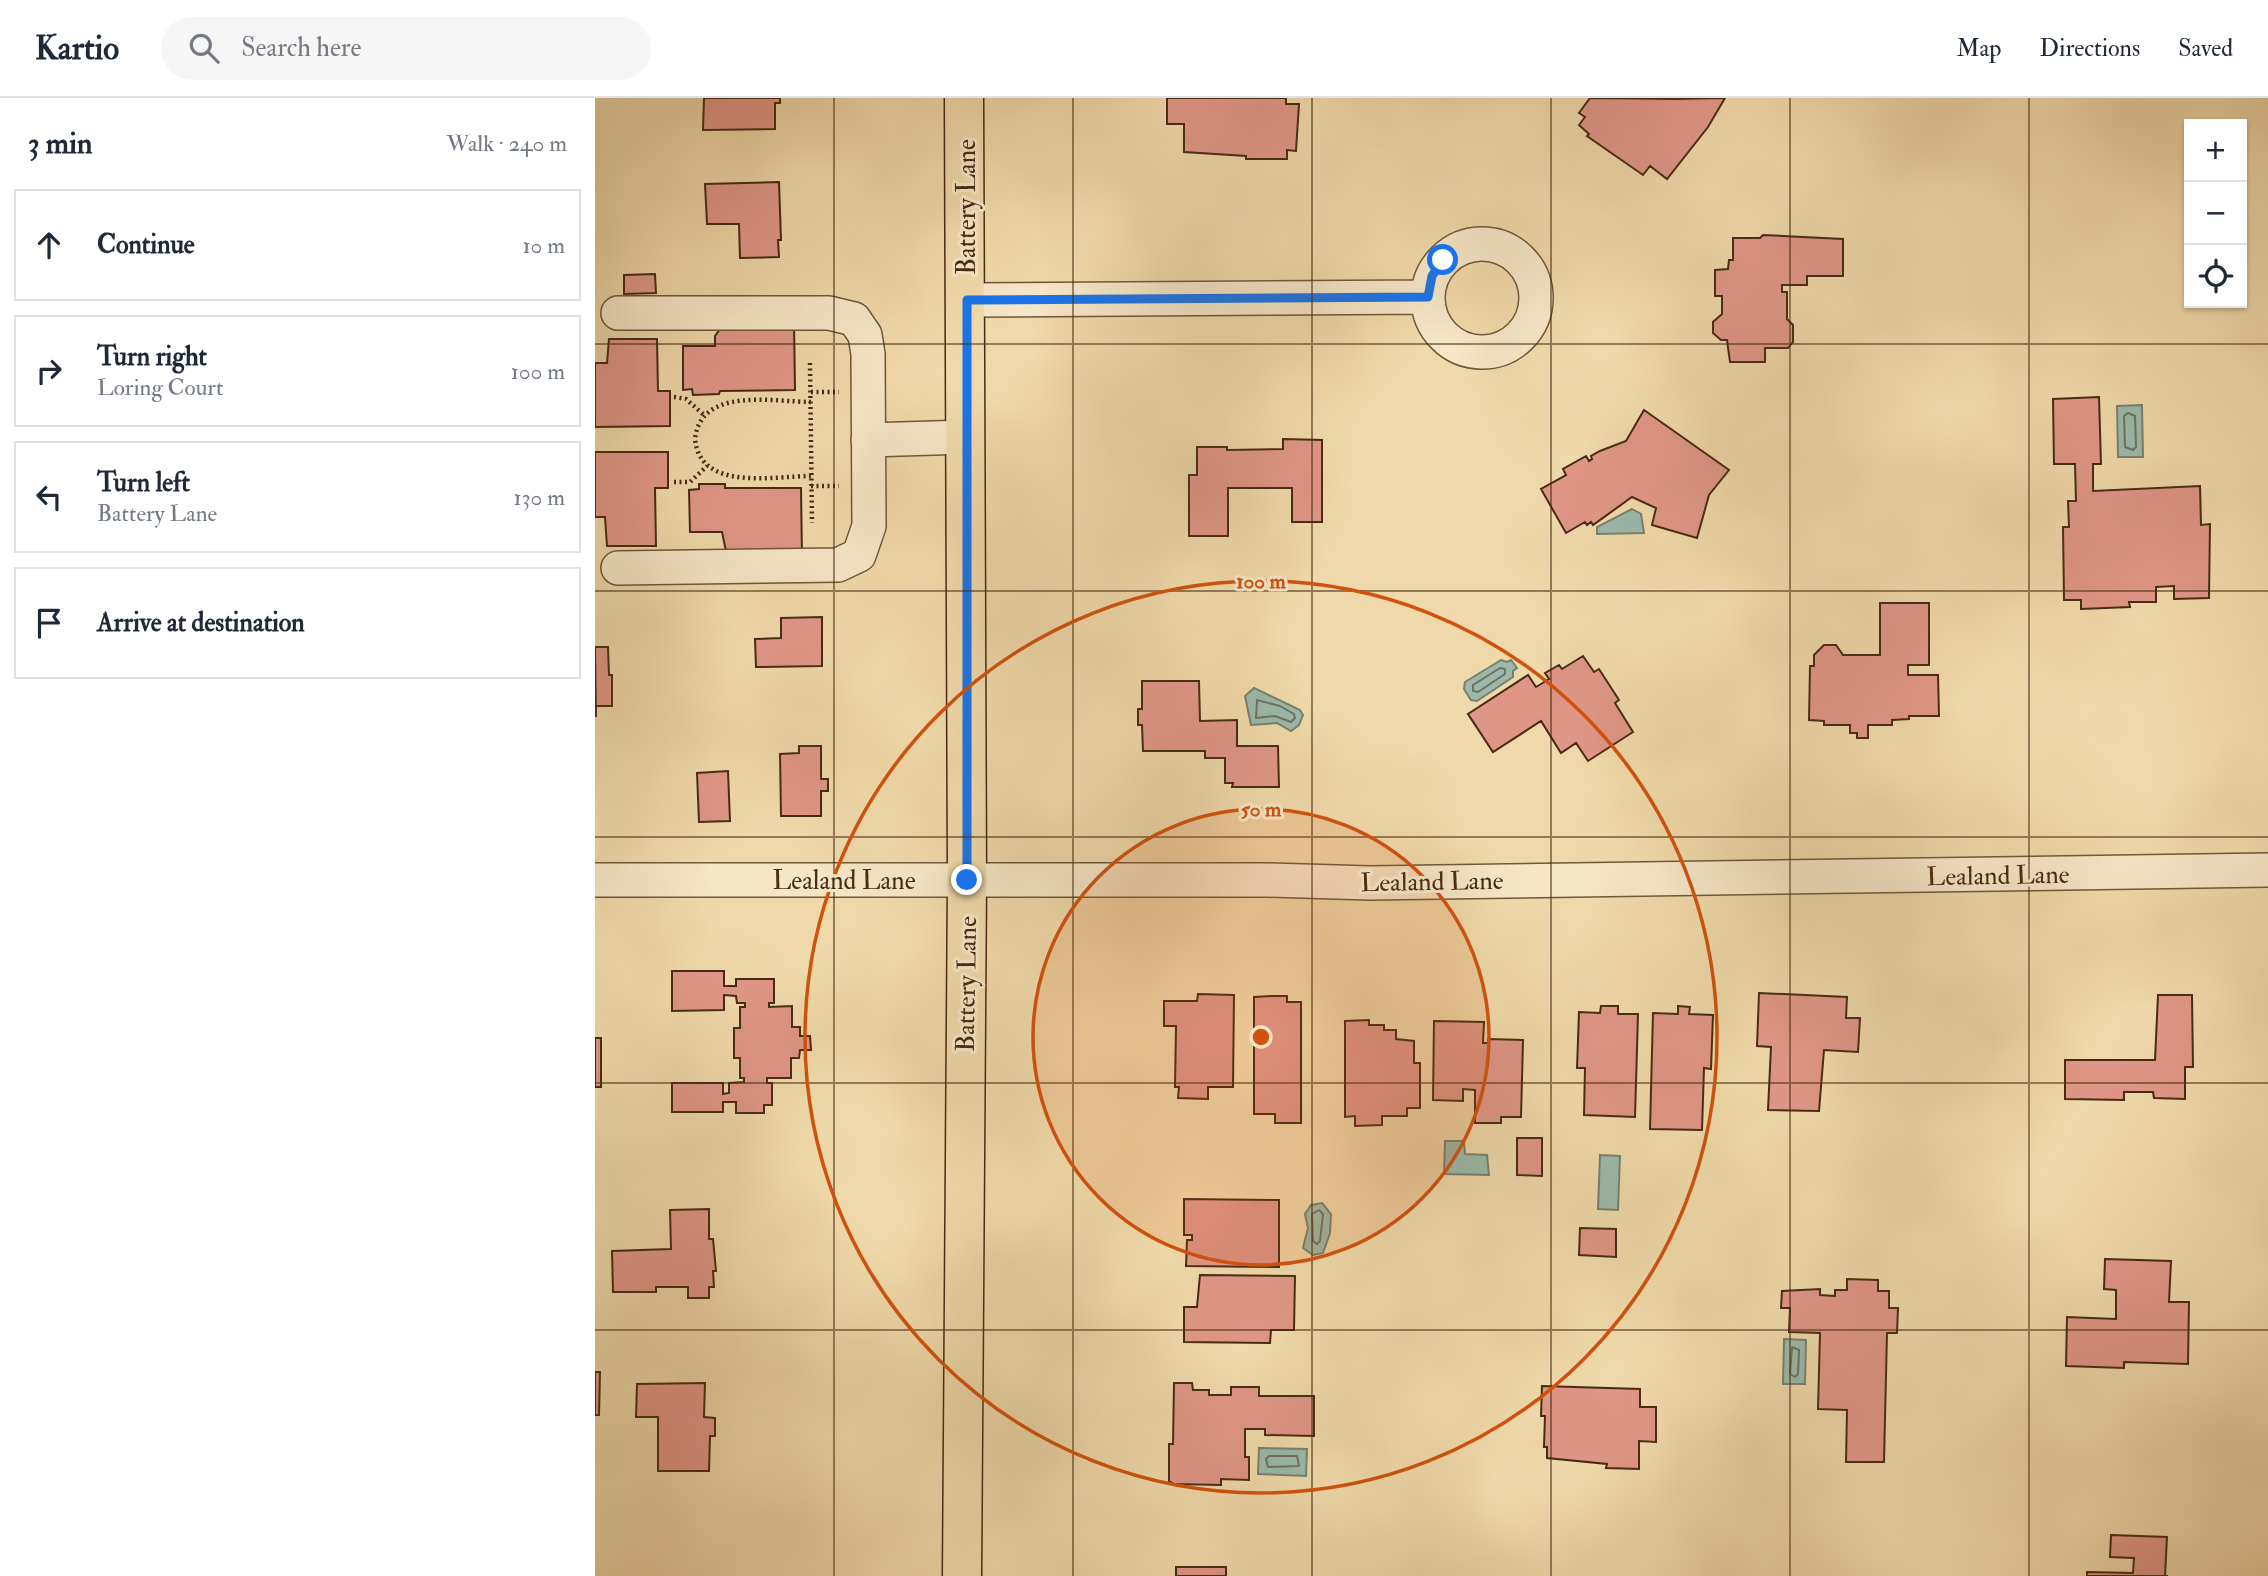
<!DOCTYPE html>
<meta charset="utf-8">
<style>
:root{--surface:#fff;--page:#f6f6f7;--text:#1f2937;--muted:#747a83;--line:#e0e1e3}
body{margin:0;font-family:"IM FELL Double Pica",serif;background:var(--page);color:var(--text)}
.controls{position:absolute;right:21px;top:21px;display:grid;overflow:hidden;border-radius:0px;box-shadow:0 2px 5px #0004}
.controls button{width:63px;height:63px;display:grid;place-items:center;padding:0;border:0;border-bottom:2px solid var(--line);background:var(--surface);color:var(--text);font:35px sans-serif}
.stop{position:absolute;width:21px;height:21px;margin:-16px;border:5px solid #1a73e8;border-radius:50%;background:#fff}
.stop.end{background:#1a73e8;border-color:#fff;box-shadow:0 2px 7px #0008}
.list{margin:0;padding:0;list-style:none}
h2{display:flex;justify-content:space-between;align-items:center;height:91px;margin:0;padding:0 28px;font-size:30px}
h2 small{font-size:23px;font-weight:400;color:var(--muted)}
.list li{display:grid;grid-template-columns:46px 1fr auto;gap:21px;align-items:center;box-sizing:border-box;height:112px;margin:0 14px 14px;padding:0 14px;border:2px solid var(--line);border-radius:0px}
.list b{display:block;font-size:26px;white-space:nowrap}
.list p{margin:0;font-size:23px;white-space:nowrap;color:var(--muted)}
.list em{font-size:23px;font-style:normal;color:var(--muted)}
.icon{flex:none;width:38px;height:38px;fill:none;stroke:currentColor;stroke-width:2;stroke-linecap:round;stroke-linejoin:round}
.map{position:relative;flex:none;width:1673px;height:1478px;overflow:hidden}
header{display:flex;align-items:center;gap:42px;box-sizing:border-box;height:98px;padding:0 35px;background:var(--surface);border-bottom:2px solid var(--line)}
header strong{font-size:33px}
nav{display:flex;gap:38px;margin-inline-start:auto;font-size:24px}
.search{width:490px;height:63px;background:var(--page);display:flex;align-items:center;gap:18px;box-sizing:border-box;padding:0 24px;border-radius:38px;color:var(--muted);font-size:26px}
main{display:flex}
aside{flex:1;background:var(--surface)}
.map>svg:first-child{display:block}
.water{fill:#9ab9aa;stroke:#79806d;stroke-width:2}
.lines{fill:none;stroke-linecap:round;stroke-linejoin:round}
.shore{stroke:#70725e;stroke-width:2}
.building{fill:#df9686;stroke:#472b12;stroke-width:2}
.minor-casing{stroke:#715638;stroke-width:36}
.major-casing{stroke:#472b12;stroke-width:41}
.path{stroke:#472b12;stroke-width:4.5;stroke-dasharray:2 3.5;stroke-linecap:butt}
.minor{stroke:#f5e6c7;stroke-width:33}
.major{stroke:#efd8a9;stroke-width:38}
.route{stroke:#1a73e8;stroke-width:9}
.grid{fill:none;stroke:#472b12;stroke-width:2;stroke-opacity:0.55}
.ring{fill:none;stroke:#d0520d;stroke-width:3.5}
.labels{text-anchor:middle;stroke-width:6;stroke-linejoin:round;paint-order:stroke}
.street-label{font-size:26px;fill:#472b12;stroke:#f5e6c7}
.centre{fill:#d0520d;stroke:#f5e6c7;stroke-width:3.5}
.ring-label{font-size:21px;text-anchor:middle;font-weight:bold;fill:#d0520d;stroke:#f5e6c7;stroke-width:6;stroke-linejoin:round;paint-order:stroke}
</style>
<header>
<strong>Kartio</strong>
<div class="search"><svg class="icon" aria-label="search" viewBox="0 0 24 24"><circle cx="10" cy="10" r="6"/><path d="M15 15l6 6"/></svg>Search here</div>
<nav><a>Map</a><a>Directions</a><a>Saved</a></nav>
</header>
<main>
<aside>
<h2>3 min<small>Walk · 240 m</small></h2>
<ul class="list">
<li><svg class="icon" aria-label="ahead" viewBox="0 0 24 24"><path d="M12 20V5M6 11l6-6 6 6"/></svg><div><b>Continue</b></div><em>10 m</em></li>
<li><svg class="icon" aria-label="right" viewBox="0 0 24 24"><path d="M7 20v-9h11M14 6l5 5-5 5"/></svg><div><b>Turn right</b><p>Loring Court</p></div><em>100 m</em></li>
<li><svg class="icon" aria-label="left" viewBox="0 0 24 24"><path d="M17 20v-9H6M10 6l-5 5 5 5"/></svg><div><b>Turn left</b><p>Battery Lane</p></div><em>130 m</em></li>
<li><svg class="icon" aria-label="arrive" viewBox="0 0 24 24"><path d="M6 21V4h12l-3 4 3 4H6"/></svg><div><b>Arrive at destination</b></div></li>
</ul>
</aside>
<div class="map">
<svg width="1673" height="1478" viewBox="0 0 1673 1478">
<rect width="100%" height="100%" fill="#efd8a9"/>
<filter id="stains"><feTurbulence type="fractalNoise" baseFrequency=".00286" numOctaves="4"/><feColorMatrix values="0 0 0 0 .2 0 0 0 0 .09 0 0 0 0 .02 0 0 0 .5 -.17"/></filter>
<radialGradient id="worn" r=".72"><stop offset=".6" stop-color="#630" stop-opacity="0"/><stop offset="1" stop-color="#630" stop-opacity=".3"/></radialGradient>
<path class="water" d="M1547,307L1548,359H1523L1522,308Z
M1037,411L1046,416L1049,435L1002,436V429Z
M906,562L912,564L916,562L922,570L918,573V579L882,603L876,602L869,591L870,584Z
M659,590L705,612L708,617L704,627L696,633L682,625L656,627L650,598Z
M850,1043H869L870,1056L892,1057L894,1077L849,1076Z
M1005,1057L1025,1058L1023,1112L1003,1111Z
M727,1105L736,1116L735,1135L728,1155L718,1157L708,1150L713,1130L710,1116L716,1107Z
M1189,1241L1211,1242L1210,1286H1188Z
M664,1350L712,1351L711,1378L663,1376Z"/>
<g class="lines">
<path class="shore" d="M1533,315L1540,318L1541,349L1538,352L1530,349L1529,318Z
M905,570L910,571V576L883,594L878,593V587Z
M662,602L685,608L699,616L700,620L696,624L680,618L661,620Z
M724,1112L728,1116L725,1143L722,1146L718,1143L717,1116Z
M1197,1249L1204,1252L1203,1276L1200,1279L1195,1276Z
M674,1358H702L704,1368L673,1369L671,1361Z"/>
</g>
<path class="building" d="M109,0H185V5H180V31L108,32Z
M572,0H691V6H704L701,53L692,52V61H651V58L589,54V26H572Z
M995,0L1081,1L1130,0L1113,29L1072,81L1055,68L1048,77L992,38L994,36L984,27L990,19L984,15Z
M184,84L186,142H183L184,159L145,160L144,126H112L110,86Z
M1168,137L1248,141V178H1212V187H1187V194H1192V221L1198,227V244L1193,250H1170V264H1135L1132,242H1126L1118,235V224L1127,216V198H1120V172L1133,171L1134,162H1138V140H1165Z
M60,176L61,195L29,196V177Z
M199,224L200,292L125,293L124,296L98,297L97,291L88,292V248H120V238L125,231Z
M14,241H62L63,293H75V328L0,329V265H12Z
M1504,299L1506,366H1498V393L1605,388L1606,427L1615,426L1614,500L1579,501V488L1561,489V504H1534L1535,509L1486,511V502H1469L1468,429H1474L1473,403H1481L1480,366H1459L1458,301Z
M1049,312L1134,372L1114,397L1102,440L1057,427L1061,410L1037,399L998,427L996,424L992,427L990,424L971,435L946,391L971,377L968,371L991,358L994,363L997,361L996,358L1005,353L1031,343Z
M688,341L727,342V424H697V390H633V438H594V377H602V349H632V352L688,351Z
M0,354H73V390H60L61,448H12L10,419H0Z
M104,386H130V390H206L207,459L131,453L127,434H95L94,392L104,391Z
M1285,505H1334V567H1313V577H1343L1344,618H1314V621L1297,622V627H1273V640H1262V635H1255V627H1229V623L1214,622L1215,568H1219V557L1229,547H1241L1248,557H1285Z
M227,519V568L161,569L160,541L186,540V520Z
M0,549H13L14,577H17V608H1V619Z
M988,558L999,574L1004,571L1024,602L1020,605L1038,634L993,663L981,645L966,655L946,623L898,654L873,616L933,577L941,589L954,581L950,575L964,567L967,571Z
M547,583H604L605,623L642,622V648H683L684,689H637L638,685H630V660H610V653H548L547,627H543V611H547Z
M204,648H226V681H233V693H226V718H186L185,656L204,655Z
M133,673L135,723L104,724L102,675Z
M77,873H129V888H141V881H179V905H174V909L197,908V929H205V938H215L216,952H205L204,960H196V980H172V985H177V1007H169V1015H141V1004H128V1014H77V985H128V996L134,995V985L149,984V980H145V960H139V930H145V909H150V905H142L141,898L129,897V912L77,913Z
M1164,895L1252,899L1251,920H1265L1263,954L1229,952L1224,1013L1173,1012L1176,949L1162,948Z
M603,896L639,897L638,989H613V1001L583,1000L584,989H580L581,928H569V903H602Z
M1563,897H1597L1598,969H1590V1001L1559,1000L1558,994H1529V1002L1470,1001V962H1560Z
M676,898H692V904H706V1025H680V1016H659V899Z
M1006,908H1023V916H1043L1040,1019L989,1017L990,970H982L984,914L1005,915Z
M1083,908L1095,909L1094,916L1118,917L1116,971L1109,970L1107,1032L1055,1031L1058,915L1083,916Z
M774,922V927H789V932H801V941L819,943V965H825V1010H812V1018H787V1027L760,1028V1018L750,1019V923Z
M839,923L889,924L888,945H893V941L928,942L926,1019H906V1025H880V992L868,991V1003L838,1002Z
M0,940H6V989H0Z
M922,1040H947V1078L922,1077Z
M589,1101L684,1102V1169L591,1168L592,1142H597V1137H589Z
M114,1111V1141H118L121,1173H118L119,1189H114V1200H93V1189H61V1194H18L17,1153L76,1151L75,1112Z
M985,1130L1021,1131V1159L984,1157Z
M1510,1161L1576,1163L1574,1204H1594L1593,1266L1529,1264V1270L1471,1268L1472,1219L1521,1221V1192L1509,1191Z
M605,1177L700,1178L699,1232H676L675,1245L589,1244V1209H602Z
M1252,1181L1283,1182V1193H1294V1210H1303L1302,1235H1292L1289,1364H1251L1252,1312L1223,1311L1225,1235L1194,1234L1195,1210H1186L1187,1193L1225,1191V1197L1240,1198V1192H1252Z
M0,1274H5L4,1317H0Z
M110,1285L109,1319L120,1320V1338H115L114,1373H63V1319H41L42,1286Z
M579,1285H597L598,1292H614V1297H636V1289H664V1298H719V1338L670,1337V1331H650V1359H654V1382L626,1381V1387L579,1386L574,1383V1346H578Z
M947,1288L1045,1291V1309H1061V1344L1044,1343V1371L1011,1370L1012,1366L952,1360V1349H949L950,1318H946Z
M1516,1437L1572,1439L1570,1478H1573H1492V1474L1538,1475L1539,1460L1515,1459Z
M581,1469H631V1478H581Z"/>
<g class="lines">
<g class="minor-casing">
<path id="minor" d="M833 200a54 54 0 1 1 108 0a54 54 0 1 1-108 0Z
M372,202L833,199
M273,342L372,339
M23,470L243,467L264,457L274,428L273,256L270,237L259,221L234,215H23
M0,782H672L775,785L1673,772"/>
</g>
<g class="major-casing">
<path id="major" d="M367,1478L372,782L369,0"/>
</g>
<path class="path" d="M215,265L217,425
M216,294H244
M79,299L91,301L109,317
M216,304C178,304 106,288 100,341C105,394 178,378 216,378
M79,384H95L112,368
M216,388H244"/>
<use href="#minor" class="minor"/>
<use href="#major" class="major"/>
</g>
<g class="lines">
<path class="route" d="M372,782V202L833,199L837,178L848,162"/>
</g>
<path class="grid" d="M239,0V1478M478,0V1478M717,0V1478M956,0V1478M1195,0V1478M1434,0V1478M0,246H1673M0,493H1673M0,739H1673M0,985H1673M0,1232H1673"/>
<circle cx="666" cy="939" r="228" fill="#d0520d" fill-opacity=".12"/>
<g class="ring">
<circle cx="666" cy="939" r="228"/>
<circle cx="666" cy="939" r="456"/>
</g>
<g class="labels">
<g class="street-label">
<text transform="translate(371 109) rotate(-90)" y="9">Battery Lane</text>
<text transform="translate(1403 777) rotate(-1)" y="9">Lealand Lane</text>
<text x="249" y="791">Lealand Lane</text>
<text transform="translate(837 783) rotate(-1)" y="9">Lealand Lane</text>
<text transform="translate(371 886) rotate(-89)" y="9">Battery Lane</text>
</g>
</g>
<circle cx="666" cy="939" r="10" class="centre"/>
<g class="ring-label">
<text x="666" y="490">100 m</text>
<text x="666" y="718">50 m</text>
</g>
<rect width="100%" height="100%" filter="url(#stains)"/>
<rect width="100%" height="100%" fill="url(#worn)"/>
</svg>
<div class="controls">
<button>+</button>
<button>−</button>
<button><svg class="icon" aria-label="locate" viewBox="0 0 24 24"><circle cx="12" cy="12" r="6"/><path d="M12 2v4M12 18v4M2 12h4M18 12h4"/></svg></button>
</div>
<div class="stop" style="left:848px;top:162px"></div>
<div class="stop end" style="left:372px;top:782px"></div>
</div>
</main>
